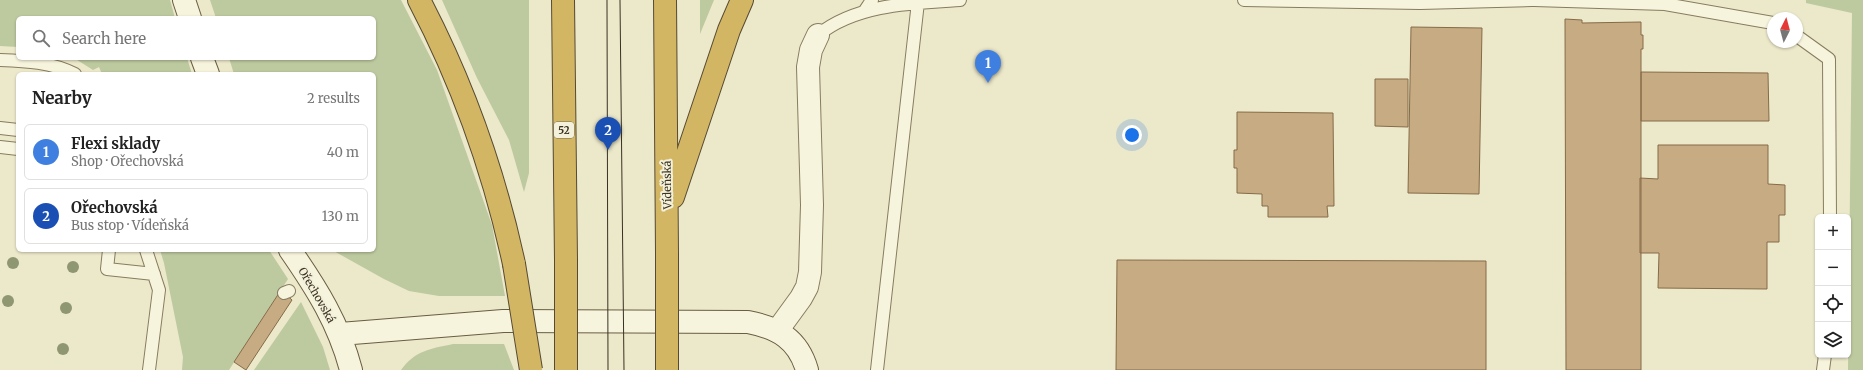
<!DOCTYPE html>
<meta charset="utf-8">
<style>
:root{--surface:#fff;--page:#f2f2f2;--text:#222;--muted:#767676;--line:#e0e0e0;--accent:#b45309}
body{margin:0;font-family:Merriweather,serif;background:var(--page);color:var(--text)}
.controls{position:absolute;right:12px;bottom:12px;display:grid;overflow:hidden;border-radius:6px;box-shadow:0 1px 3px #0004}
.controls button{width:36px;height:36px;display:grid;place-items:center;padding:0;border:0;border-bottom:1px solid var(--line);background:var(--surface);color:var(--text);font:20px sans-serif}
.compass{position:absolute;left:1767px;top:12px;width:36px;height:36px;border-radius:50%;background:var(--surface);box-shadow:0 1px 3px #0004;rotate:6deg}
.you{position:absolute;left:1132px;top:135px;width:14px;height:14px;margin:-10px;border:3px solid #fff;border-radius:50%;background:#1a73e8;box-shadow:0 0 0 6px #1a73e833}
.badge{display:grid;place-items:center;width:26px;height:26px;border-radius:50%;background:var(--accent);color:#fff;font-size:13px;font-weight:700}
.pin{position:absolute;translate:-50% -33px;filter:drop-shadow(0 1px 2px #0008)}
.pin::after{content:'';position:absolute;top:21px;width:14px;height:12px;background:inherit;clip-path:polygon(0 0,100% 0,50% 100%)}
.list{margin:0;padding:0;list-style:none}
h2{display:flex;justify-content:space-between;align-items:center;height:52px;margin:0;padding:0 16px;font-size:17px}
h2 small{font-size:13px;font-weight:400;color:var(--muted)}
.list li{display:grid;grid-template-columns:26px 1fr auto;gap:12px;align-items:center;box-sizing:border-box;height:56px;margin:0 8px 8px;padding:0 8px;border:1px solid var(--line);border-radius:6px}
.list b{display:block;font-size:15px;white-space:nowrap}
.list p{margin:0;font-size:13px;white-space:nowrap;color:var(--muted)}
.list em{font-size:13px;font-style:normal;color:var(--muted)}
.icon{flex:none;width:22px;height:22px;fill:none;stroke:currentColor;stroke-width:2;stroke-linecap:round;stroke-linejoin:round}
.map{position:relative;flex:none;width:1863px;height:370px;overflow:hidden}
.search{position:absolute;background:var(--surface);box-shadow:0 1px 3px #0004;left:16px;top:16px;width:360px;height:44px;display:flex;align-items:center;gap:10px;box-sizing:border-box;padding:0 14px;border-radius:6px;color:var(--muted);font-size:15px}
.panel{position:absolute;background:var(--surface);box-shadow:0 1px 3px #0004;left:16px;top:72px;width:360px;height:180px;border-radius:6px}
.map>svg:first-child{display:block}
.green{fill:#bdc99f}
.building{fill:#c7ac83;stroke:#856b48}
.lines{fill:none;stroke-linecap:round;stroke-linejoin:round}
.lane-casing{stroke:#877c60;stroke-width:14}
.street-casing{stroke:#877c60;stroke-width:24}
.secondary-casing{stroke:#695d43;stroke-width:24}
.highway-casing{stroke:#564a33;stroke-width:24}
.lane{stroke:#f7f4dd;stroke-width:12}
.street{stroke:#f7f4dd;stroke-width:22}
.secondary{stroke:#f7f4dd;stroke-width:22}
.highway{stroke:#d3b663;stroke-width:22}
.tram{stroke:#393122;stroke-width:1}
.highway-bridge-casing{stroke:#564a33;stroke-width:24;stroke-linecap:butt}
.highway-bridge{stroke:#d3b663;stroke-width:22}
.tree{fill:#8e9772}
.labels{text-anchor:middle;stroke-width:4;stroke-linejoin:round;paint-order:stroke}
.shield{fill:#f4f1da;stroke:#716b59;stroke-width:1}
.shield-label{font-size:10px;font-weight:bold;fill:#393122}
.street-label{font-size:11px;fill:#393122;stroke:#f4f1da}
</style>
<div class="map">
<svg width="1863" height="370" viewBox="0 0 1863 370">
<rect width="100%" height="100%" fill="#ece8ca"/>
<path class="green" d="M0,0H170L175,18H18V47L0,46Z
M210,0H401L437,70L492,225L505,296H439L409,291L384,279L332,250H374V74H234L229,58H374V18H216Z
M442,0H529V173L524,192L509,140L477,78Z
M700,0H714L700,34Z
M1806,0H1863V370H1848L1852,13L1806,3Z
M74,58H187L192,74H102L99,67L93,70Z
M160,250H269L288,279L229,370H182L183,357L164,263Z
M301,302L323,347L330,370H254Z
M453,344H504L514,370H401C416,350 430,349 453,344Z"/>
<path class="building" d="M1565,19L1582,20V23L1641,22V35H1643V49H1641V370H1566Z
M1411,27L1482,28L1479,194L1408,193Z
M1641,72L1768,73L1769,121H1641Z
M1375,79H1408V127L1375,126Z
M1237,112L1333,113L1334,206H1327L1328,217H1268V206H1262V194L1237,193V168H1234V150H1237Z
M1658,145H1768V184L1785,185V215H1779V242H1767V289L1658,288L1659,253H1640V178L1658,179Z
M1117,260L1486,261V370H1116Z
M281,290L292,300L246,370L234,362Z"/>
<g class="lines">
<g class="lane-casing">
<path id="lane" d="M1244,0L1420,3L1532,0
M1534,0L1665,4L1773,23
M864,12L872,0
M818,35C856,4 912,3 960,0
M1797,36L1829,59L1830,217
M0,60C26,61 51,62 75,74
M0,128L18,130
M0,147L18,149
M109,250L107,269L154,274
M146,250L159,290L149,370
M284,293L289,291
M877,370L918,2
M1823,370L1825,355"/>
</g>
<g class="street-casing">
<path id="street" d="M777,331L801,298L807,287L810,272L812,205L808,67L811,50L818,35"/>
</g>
<g class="secondary-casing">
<path id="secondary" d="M184,0L190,18
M202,58L208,74
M290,250C317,289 339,324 351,370
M340,334L503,321L748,322C778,328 798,339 807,370"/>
</g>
<g class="highway-casing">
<path id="highway" d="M419,0C463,84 494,171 514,264
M563,0L566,260
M665,0L667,253
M673,197L729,30L742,0"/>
</g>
<use href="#lane" class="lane"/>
<use href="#street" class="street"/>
<use href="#secondary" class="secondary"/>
<use href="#highway" class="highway"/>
<path class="tram" d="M607,0L608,370
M620,0L624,370"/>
<g class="highway-bridge-casing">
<path id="highway-bridge" d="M667,253V370
M566,260V370
M514,264L531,370"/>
</g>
<use href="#highway-bridge" class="highway-bridge"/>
</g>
<g class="tree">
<circle cx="13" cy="263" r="6"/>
<circle cx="73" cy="267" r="6"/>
<circle cx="8" cy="301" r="6"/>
<circle cx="66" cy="308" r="6"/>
<circle cx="63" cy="349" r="6"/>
</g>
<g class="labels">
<rect class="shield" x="554" y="122" width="20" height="16" rx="3"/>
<g class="shield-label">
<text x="564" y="134">52</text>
</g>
<g class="street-label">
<text transform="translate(667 185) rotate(-91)" y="4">Vídeňská</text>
<text transform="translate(317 295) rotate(60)" y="4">Ořechovská</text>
</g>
</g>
</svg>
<div class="controls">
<button>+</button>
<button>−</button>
<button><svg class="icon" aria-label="locate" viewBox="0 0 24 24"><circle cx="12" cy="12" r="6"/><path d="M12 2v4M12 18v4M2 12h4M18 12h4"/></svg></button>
<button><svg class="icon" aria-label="layers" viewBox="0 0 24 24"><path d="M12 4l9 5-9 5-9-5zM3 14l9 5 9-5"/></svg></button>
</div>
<svg class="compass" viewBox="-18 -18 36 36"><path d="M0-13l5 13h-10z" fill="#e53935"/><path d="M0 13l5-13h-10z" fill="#767676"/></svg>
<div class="you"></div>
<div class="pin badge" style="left:988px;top:83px;background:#3f7fe0">1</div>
<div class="pin badge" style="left:608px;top:150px;background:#1a4fb4">2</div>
<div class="search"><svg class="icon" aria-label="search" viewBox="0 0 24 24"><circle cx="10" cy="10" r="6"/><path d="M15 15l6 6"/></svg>Search here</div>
<section class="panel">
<h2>Nearby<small>2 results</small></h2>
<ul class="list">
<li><span class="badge" style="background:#3f7fe0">1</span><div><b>Flexi sklady</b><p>Shop · Ořechovská</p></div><em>40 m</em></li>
<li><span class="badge" style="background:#1a4fb4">2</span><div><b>Ořechovská</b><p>Bus stop · Vídeňská</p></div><em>130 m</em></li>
</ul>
</section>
</div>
